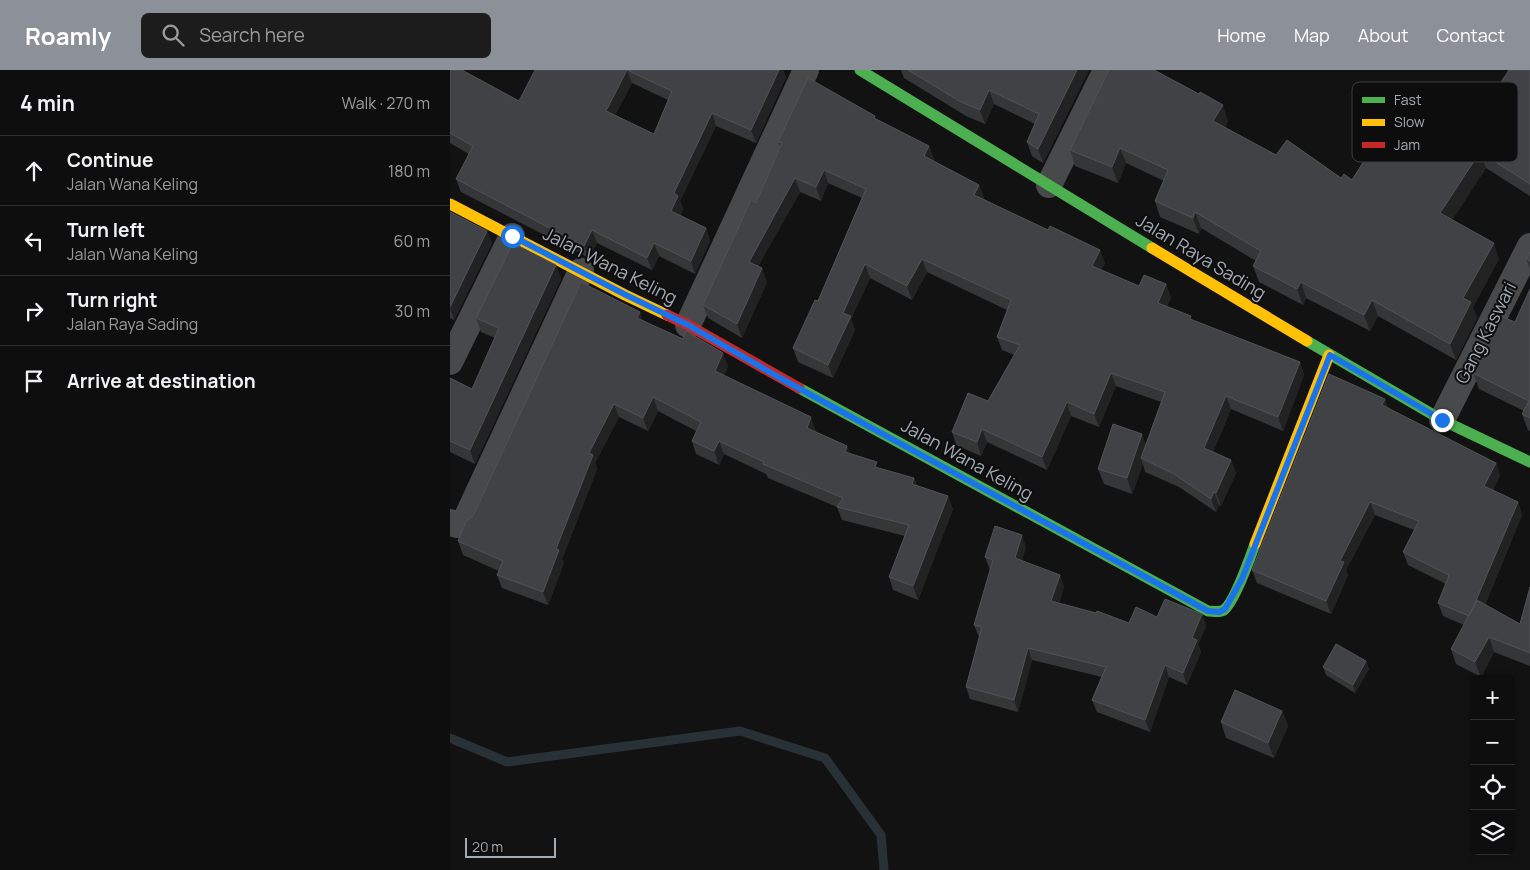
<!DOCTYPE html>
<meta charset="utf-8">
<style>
:root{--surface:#0e0e0e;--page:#1c1c1c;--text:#f1f3f6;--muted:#9b9c9e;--line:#2e2e2e;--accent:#8c9099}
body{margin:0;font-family:Manrope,sans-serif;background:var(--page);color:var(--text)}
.controls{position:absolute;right:15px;bottom:15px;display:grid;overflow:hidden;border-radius:8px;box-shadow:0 2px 8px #0003}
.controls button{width:45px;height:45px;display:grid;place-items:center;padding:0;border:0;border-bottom:1px solid var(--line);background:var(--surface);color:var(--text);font:25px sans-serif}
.scale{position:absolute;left:15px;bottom:12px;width:91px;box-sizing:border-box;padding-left:5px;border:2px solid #a3abb4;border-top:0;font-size:14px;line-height:18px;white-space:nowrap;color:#a3abb4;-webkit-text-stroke:4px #0d0d0e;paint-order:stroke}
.stop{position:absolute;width:15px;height:15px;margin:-11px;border:4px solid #1a73e8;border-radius:50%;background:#fff}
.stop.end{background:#1a73e8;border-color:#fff;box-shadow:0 1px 5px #0008}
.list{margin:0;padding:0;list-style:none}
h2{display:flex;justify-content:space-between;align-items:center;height:65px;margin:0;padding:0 20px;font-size:21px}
h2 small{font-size:16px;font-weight:400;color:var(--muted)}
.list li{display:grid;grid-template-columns:32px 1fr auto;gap:15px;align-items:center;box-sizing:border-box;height:70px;padding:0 20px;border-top:1px solid var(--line)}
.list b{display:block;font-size:19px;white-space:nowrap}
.list p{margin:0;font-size:16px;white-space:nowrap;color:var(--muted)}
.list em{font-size:16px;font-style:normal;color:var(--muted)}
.icon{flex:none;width:28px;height:28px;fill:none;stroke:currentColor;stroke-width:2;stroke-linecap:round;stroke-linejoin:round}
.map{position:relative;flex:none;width:1080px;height:800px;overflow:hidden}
header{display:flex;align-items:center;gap:30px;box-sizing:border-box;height:70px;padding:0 25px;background:var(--accent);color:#fff}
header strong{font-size:24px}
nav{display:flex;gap:28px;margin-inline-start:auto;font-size:18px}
.search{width:350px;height:45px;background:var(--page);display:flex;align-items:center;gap:12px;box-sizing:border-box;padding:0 18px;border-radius:8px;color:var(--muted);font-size:19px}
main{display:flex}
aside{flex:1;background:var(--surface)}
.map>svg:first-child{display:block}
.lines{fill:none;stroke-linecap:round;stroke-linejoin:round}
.stream{stroke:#283236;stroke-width:9}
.street{stroke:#47494b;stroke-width:26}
.fast{stroke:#4caf50;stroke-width:11}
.slow{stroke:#ffc107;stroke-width:11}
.jam{stroke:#c62828;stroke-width:11}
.wall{fill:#353637;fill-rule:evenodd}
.shaded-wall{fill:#222223}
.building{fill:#414245;stroke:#505356;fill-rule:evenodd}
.route{stroke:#1a73e8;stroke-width:6}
.labels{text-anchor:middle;stroke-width:4;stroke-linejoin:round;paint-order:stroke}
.street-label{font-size:18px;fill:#a3abb4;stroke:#0d0d0e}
.key{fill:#0d0d0e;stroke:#3a3c40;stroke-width:1}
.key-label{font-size:14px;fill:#a3abb4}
</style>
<header>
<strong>Roamly</strong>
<div class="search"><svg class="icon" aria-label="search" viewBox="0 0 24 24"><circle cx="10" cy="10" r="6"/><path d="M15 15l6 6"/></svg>Search here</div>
<nav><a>Home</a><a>Map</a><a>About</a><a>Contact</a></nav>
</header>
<main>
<aside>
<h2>4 min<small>Walk · 270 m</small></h2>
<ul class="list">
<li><svg class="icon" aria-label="ahead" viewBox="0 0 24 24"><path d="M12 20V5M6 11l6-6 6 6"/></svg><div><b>Continue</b><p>Jalan Wana Keling</p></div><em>180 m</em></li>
<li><svg class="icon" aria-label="left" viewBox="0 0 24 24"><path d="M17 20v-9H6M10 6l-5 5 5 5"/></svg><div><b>Turn left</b><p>Jalan Wana Keling</p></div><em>60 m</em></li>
<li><svg class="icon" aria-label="right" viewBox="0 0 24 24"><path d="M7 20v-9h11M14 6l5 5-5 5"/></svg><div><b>Turn right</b><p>Jalan Raya Sading</p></div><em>30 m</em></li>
<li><svg class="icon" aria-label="arrive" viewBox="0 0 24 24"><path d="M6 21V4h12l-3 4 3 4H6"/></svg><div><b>Arrive at destination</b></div></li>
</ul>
</aside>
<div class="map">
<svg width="1080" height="800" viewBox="0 0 1080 800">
<rect width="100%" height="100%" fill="#121213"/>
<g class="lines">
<path class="stream" d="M0,668L57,692L290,661L375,688L431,765L434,800"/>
<path class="street" d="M599,115L656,0
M238,255L356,0
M0,292L62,166
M992,350L1080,176
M0,452L7,455L14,453L131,201"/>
<path class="fast" d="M410,0L702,178
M857,271L992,350L1080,392
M349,318L758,541C763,541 769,543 774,540C785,531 800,488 805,474"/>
<path class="slow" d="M0,134L175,225L217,245
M702,178L857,271
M805,474L879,285"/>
<path class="jam" d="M217,245L238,255L349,318"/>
</g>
<path class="wall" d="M0,0L69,31L85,0H333L336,7L306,73L266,56L230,131L233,139L230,146L256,158L260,171L245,204L209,186L202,200L147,173L139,188L11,122L6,109L19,84L0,73ZM182,13L218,30L204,64L165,45Z
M451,0H639L593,93L582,86L577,72L585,54L544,34L535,54L516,46L454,8Z
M1080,0V126L1036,98L1002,150L1049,189L1023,237L1027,248L1006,290L928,246L920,261L856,228L853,235L809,212L803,196L806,191L751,158L749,164L710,147L705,131L714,111L676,93L668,113L625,96L620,80L778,51L775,57L826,85L891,108L902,110L940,73L996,72L1042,26Z
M426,49L479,76L484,90V91L529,115L534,128V129L655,193L651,200L689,216L716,214L721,228L717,236L743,251L850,292L854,305L833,361L781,339L763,382L781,390L786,403L771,436L769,435L766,442L729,417L695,402L693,394L682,424L654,414L648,399L696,374L711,332L666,316L649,357L621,346L597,400L537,372L531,386L506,375L502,362L538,331L564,285L552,280L547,267L557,240L477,202L462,230L420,208L401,249L405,260L383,308L348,292L343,278L368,231L412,128L378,113L371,131L350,122L308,196L317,212L292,268L258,248L253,235L306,133L330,77L328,72Z
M0,142L37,161L42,173L4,250L0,248Z
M1080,182V199L1076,189Z
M106,195L111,209L25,394L0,382V308L22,319L45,268L31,262L26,248Z
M1080,219V361L1078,360L1072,344L1074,341L1029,319L1023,303L1027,293L1026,289L1065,252Z
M193,251L278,296L274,306L366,361V362L397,376L400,384L429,399L464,408L467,416L503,439L468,530L443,520L439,507L455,466L392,450L387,437L318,408L316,404L274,384L269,395L246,384L242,371L246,361L208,341L198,361L169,347L145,393L147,399L112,489L114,493L98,535L52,518L47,505L49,501L13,485L8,471L23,446Z
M939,339L1046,393L1050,406L1043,420L1068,432L1072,445L1035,535L1070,554L1080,517V596L1044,582L1031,607L1006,594L1001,579L1014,555L993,546L988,533L996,514L958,495L953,482L964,460L925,445L896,500L898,505L881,544L807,513L802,500Z
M576,477L572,490L614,517L609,533L679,553L707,547L752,544L756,556L748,575L751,582L737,615L719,607L700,662L647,642L642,630L652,607L582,590L568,642L520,629L516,617L529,567L524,555L540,500L535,487Z
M916,591L919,599L905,623L876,605L873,597Z
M832,641L838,656L824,688L776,668L771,652Z"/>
<path class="shaded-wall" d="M177,0L182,13L160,54L156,41Z
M329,0H333L336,7L306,73L301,60Z
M627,0H639L593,93L588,79Z
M539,20L544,34L535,54L530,40Z
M773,35L778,51L769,67L763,51Z
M262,43L266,56L230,131L233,139L225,154L221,141L224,123Z
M479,76L484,90L479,99L474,86Z
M670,78L676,93L668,113L662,97Z
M1030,82L1036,98L996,159L990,143Z
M374,100L378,113L371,131L366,117Z
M345,108L350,122L303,205L299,192Z
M529,115L534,128L529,138L524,125Z
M745,142L751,158L749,164L743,148Z
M256,158L260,171L245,204L241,191Z
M142,160L147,173L139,188L134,176Z
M37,161L42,173L4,250L0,237Z
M204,173L209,186L202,200L197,188Z
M1044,173L1049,189L1023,237L1027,248L1006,290L1000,274L1013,228Z
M650,180L655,193L647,209L642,196Z
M472,189L477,202L462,230L457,216Z
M415,194L420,208L401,249L405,260L383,308L378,295L393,243Z
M106,195L111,209L25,394L20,380Z
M312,198L317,212L292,268L287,254Z
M851,212L856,228L853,235L847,219Z
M716,214L721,228L713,246L708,233Z
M922,230L928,246L920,261L914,245Z
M190,242L195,256L187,248Z
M273,283L278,296L270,315L265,301Z
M850,292L854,305L833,361L828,347Z
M661,303L666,316L649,357L644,344Z
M776,326L781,339L759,391L754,378Z
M203,327L208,341L198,361L193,348Z
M935,329L940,342L932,335Z
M617,332L621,346L597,400L592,387Z
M164,334L169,347L145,393L147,399L112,489L114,493L98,535L93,522L106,479L139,383Z
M361,347L366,361L362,371L357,358Z
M532,359L537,372L531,386L527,372Z
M692,364L698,380L691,388L693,394L682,424L677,408Z
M269,371L274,384L269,395L264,381Z
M397,376L402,389L395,382Z
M781,390L786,403L771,436L766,423Z
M1046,393L1050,406L1038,429L1034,416Z
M464,408L469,421L462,414Z
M764,422L769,435L766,442L761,429Z
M498,426L503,439L468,530L463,516Z
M920,432L925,445L896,500L898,505L881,544L876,531L890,491Z
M1068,432L1072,445L1025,559L1020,546Z
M572,465L576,477L569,500L565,488Z
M610,505L614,517L605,543L601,531Z
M752,544L756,556L748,575L751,582L737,615L733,603L742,568Z
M1039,567L1044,582L1031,607L1025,592Z
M578,578L582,590L568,642L564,630Z
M916,591L919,599L905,623L903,615Z
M715,595L719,607L700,662L695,650Z
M832,641L838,656L824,688L818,673Z"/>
<path class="building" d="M0,0H12L69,31L85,0H329L301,60L262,43L224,123L228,126L221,141L256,158L241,191L204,173L197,188L142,160L134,176L6,109L23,76L0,63ZM177,0L222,21L204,64L156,41Z
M458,0H627L588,79L577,72L589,44L539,20L530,40L511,32Z
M659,0H704L749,24L750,22L773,35L763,51L826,85L837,70L891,108L894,104L902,110L929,67L940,73L958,47L996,72L1031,19L1042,26L1059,0H1080V114L1030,82L990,143L1044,173L1013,228L1021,232L1000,274L922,230L914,245L851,212L847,219L803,196L811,181L745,142L743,148L705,131L718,100L670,78L662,97L620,80Z
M358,8L425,46L424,48L479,76L474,86L529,115L524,125L598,160L600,156L650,180L642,196L689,216L694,205L716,214L708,233L741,246L740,249L850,292L828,347L776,326L754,378L781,390L766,423L764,422L761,429L724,404L691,388L715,322L661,303L644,344L617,332L592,387L532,359L527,372L502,362L518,323L538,331L570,275L547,267L561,230L472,189L457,216L415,194L393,243L401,246L378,295L343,278L365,230L368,231L416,119L374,100L366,117L345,108L299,192L312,198L287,254L253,235L301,130L306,133L332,73L328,72Z
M0,142L37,161L0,237Z
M63,173L106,195L20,380L0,371V308L22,319L49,258L26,248Z
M1080,182V191L1076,189Z
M131,212L190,242L187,248L233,269L236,261L273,283L265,301L361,347L357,358L397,376L395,382L427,392L425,397L464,408L462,414L498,426L463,516L439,507L459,455L387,437L393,428L313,394L314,392L269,371L264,381L242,371L251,352L203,327L193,348L164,334L139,383L143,385L106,479L109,480L93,522L47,505L53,491L8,471L16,452L23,446Z
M1080,219V348L1072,344L1079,331L1023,303L1029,291L1026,289L1048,245L1065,252Z
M879,304L935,329L932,335L1046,393L1034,416L1068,432L1024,535L1019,546L988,533L999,505L953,482L969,451L920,432L890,491L894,492L876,531L802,500Z
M663,354L692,364L677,408L648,399Z
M545,456L572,465L565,488L610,505L601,531L646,543L647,541L679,553L686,537L707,547L715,529L752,544L742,568L747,570L733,603L715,595L695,650L642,630L656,597L578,578L564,630L516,617L532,557L524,555L543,490L535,487Z
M1080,517V583L1039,567L1025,592L1001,579L1027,530L1070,554Z
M886,574L916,591L903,615L873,597Z
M785,620L832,641L818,673L771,652Z"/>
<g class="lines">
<path class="route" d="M62,166L176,225L238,255L330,308L758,541L769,542L775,539L792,509L880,285L992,350"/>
</g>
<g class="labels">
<g class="street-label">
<text transform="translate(751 187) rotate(31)" y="6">Jalan Raya Sading</text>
<text transform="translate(160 196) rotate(27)" y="6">Jalan Wana Keling</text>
<text transform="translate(1036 263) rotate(-63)" y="6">Gang Kaswari</text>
<text transform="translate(517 390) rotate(29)" y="6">Jalan Wana Keling</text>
</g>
</g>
<rect x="902" y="12" width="166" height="80" rx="8" class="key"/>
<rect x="912" y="27" width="23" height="6" fill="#4caf50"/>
<rect x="912" y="49" width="23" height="7" fill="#ffc107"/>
<rect x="912" y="72" width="23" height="6" fill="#c62828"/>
<g class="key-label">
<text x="944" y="35">Fast</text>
<text x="944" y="57">Slow</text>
<text x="944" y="80">Jam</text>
</g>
</svg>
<div class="controls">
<button>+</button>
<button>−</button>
<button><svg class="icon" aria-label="locate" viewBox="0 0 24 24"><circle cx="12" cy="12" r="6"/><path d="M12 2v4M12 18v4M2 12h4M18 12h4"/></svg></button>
<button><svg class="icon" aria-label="layers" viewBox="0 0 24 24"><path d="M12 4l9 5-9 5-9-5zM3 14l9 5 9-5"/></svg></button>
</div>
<div class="scale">20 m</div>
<div class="stop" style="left:62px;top:166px"></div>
<div class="stop end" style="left:992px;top:350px"></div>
</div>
</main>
